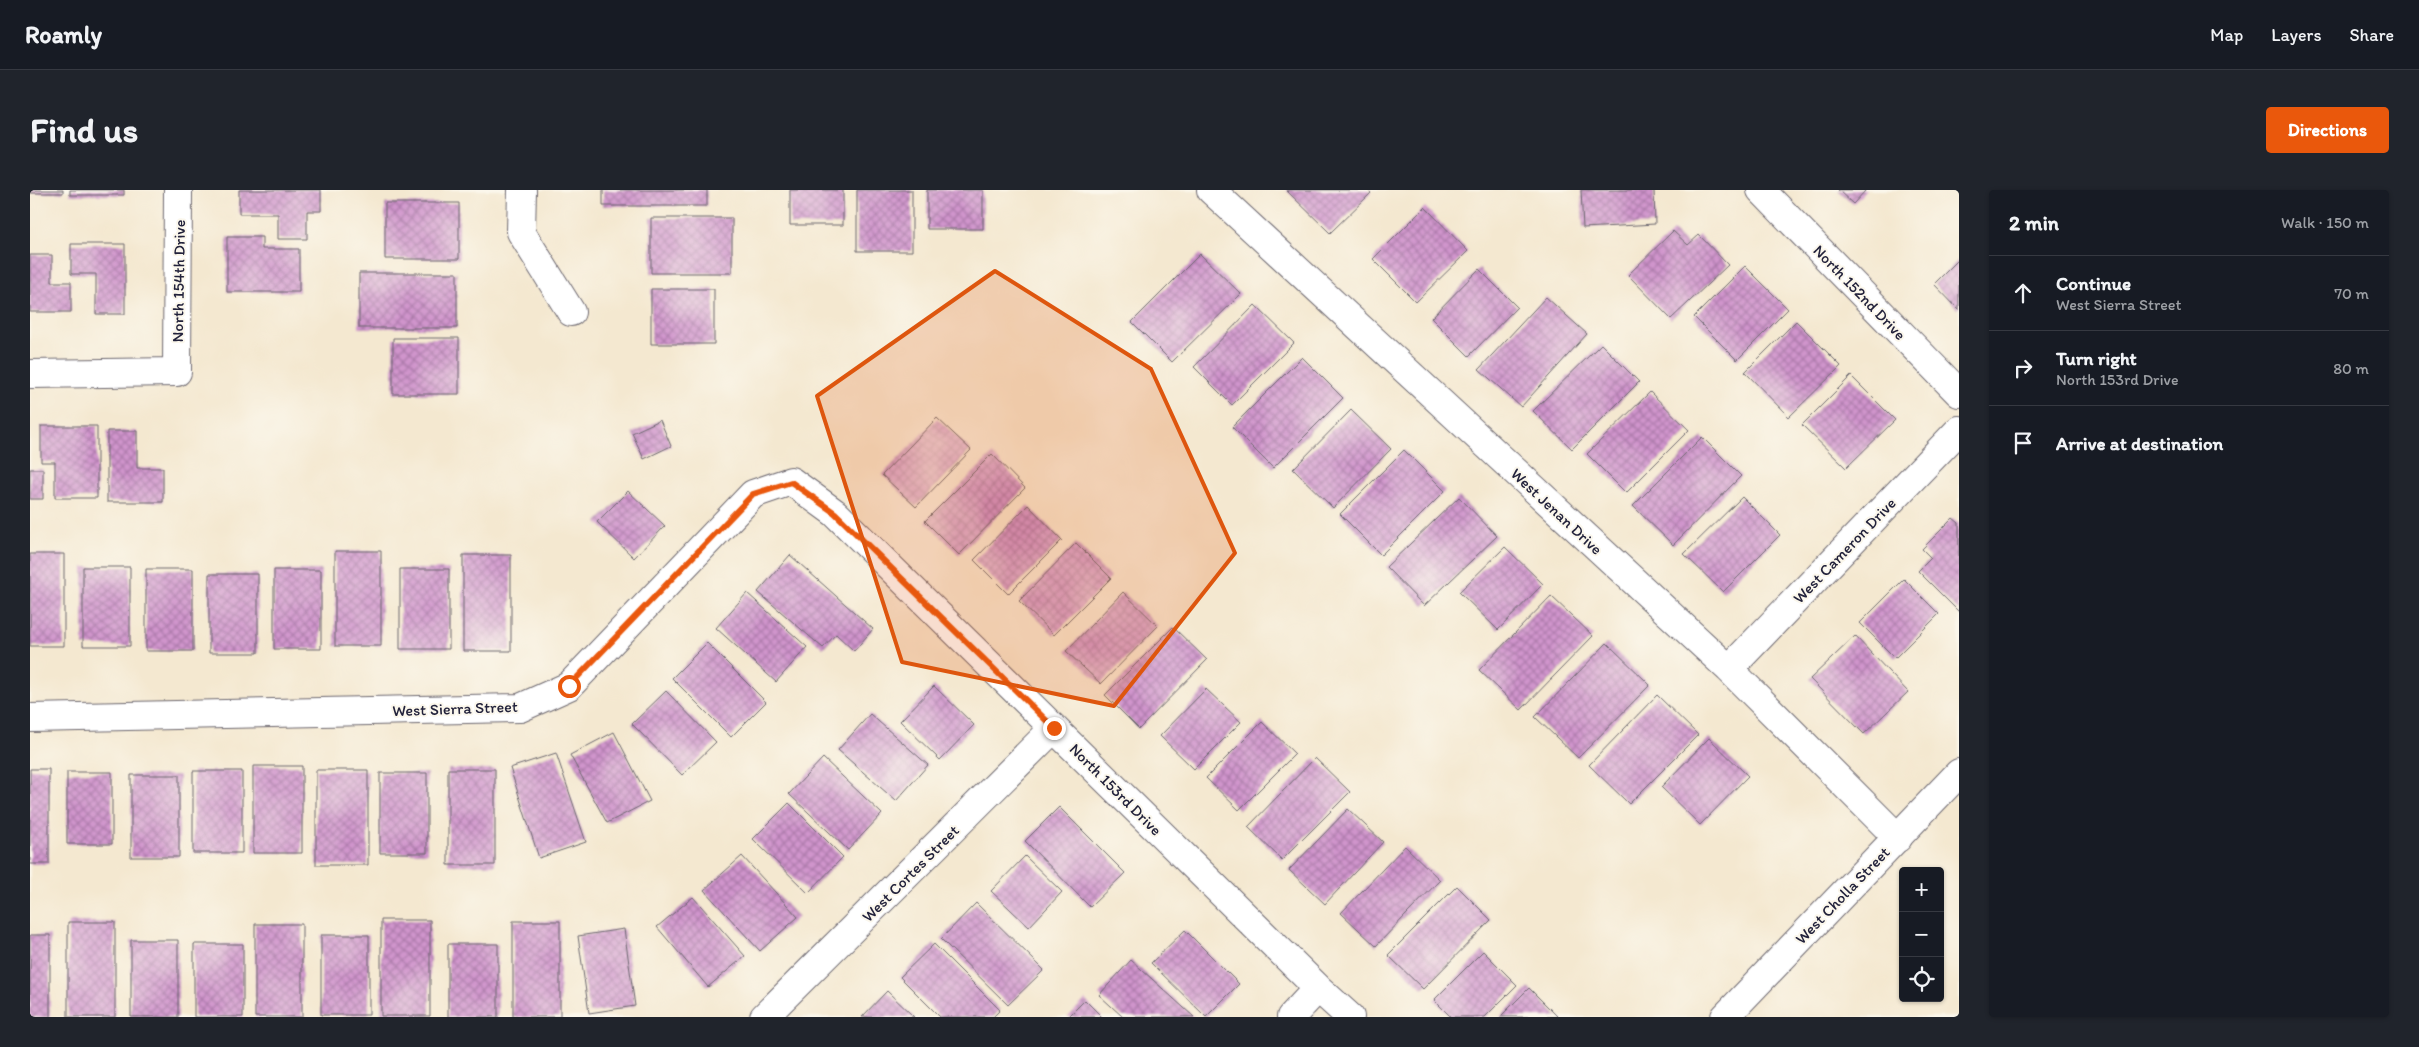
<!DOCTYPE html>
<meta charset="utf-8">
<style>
:root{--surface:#171b24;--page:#20242c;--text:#f1f3f6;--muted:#9ea1a6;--line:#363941;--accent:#ea580c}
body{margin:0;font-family:Itim,sans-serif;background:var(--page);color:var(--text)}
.controls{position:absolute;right:15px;bottom:15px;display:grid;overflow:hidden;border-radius:5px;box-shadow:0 1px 4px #0004}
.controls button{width:45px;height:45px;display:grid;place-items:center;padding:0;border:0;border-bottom:1px solid var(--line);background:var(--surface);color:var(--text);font:25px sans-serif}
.stop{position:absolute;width:15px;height:15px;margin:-11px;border:4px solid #ea580c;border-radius:50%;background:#fff}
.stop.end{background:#ea580c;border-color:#fff;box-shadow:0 1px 5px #0008}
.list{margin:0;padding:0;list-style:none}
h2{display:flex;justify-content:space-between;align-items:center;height:65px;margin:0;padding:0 20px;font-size:21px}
h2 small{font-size:16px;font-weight:400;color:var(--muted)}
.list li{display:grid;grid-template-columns:32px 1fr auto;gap:15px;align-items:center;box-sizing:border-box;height:75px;padding:0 20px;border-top:1px solid var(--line)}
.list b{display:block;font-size:19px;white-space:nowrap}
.list p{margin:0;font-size:16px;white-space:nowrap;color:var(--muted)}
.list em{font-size:16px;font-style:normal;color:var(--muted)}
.icon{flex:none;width:28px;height:28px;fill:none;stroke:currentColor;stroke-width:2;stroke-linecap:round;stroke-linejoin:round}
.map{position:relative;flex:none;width:1929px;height:827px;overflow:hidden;border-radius:5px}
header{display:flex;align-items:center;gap:30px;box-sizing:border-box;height:70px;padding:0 25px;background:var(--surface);border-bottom:1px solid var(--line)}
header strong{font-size:24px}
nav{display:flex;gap:28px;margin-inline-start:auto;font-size:18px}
.intro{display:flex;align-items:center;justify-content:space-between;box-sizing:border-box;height:120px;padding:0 30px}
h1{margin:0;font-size:35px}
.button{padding:12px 22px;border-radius:5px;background:var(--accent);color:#fff;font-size:18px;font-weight:700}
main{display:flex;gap:30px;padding:0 30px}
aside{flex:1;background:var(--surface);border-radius:5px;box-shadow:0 1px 4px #0004}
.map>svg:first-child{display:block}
.building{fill:url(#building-cross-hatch)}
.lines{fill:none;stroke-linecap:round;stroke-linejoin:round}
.street-casing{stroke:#6c676f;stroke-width:30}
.secondary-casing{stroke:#6c676f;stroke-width:30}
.street{stroke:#fff;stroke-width:28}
.secondary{stroke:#fff;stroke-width:28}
.route{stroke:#ea580c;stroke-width:6}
.marked{fill:#de560e;fill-opacity:0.2;stroke:#de560e;stroke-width:4;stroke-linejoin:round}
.labels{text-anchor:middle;stroke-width:4;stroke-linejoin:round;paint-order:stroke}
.street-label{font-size:16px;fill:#22223b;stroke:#fbf7ec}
</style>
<header>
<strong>Roamly</strong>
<nav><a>Map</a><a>Layers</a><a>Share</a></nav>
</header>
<div class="intro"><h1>Find us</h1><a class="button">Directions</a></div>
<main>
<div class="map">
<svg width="1929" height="827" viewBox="0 0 1929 827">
<defs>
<pattern id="building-cross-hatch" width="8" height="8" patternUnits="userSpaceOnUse" patternTransform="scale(1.25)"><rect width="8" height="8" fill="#d094cc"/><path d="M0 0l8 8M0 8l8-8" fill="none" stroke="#a878a7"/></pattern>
</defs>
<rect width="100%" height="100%" fill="#fbf7ec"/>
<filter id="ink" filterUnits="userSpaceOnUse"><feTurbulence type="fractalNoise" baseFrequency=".02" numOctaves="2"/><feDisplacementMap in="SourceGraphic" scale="10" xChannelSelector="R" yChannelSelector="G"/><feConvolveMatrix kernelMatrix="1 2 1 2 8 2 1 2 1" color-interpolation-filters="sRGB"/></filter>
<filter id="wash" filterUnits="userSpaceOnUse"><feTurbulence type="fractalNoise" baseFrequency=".0096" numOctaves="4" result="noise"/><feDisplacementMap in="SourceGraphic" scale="20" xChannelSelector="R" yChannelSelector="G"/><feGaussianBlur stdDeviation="1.12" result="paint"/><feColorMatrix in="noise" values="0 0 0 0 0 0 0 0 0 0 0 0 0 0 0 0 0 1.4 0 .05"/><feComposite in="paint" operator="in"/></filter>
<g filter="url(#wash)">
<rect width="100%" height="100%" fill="#f4e8d0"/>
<g id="blocks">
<path class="building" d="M0,0H33V3H0Z
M40,0H94V5H40Z
M209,0H291V21H277V49H248V24H209Z
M573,0H677V16H573Z
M760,0H813V35H760Z
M827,0H882V61H827Z
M897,0H953V39H897Z
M1256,0H1338L1341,3L1300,43Z
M1551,0H1624L1625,34L1553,38Z
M1808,0H1836L1823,14Z
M355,13H429V69H355Z
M1395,17L1438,61L1386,112L1343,69Z
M621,28H702V83H621Z
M1643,41L1658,55L1669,45L1698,75L1641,129L1598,85Z
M197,47H232V59H269V102H197Z
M41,54H95V124H66V84H41Z
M1170,64L1211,104L1142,172L1102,132Z
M0,65H22V92H41V122H0Z
M1929,69V120L1904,94Z
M1715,76L1758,119L1707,170L1664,127Z
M1449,79L1487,117L1439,166L1401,128Z
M329,83H427V138H329Z
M621,99H684V154H621Z
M1516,107L1557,144L1491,217L1449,179Z
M1225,115L1264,153L1202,215L1164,177Z
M1766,131L1811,176L1759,227L1715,182Z
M363,148H429V204H363Z
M1571,154L1609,192L1542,259L1503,221Z
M1272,167L1313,208L1243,278L1202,237Z
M1821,186L1865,230L1816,278L1772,235Z
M1620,202L1659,240L1596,303L1557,264Z
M1321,220L1361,259L1303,318L1263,279Z
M907,228L941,260L886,317L852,285Z
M630,230L641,256L614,269L602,243Z
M11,236H67V308H25V272H11Z
M77,241H107V278H133V312H77Z
M1672,247L1711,286L1643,355L1603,316Z
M1374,260L1415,301L1351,365L1310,324Z
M962,264L995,298L929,365L895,331Z
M0,279H13V309H0Z
M598,301L635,336L604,368L567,332Z
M1429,307L1467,346L1394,416L1356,377Z
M1712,307L1750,345L1693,402L1654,364Z
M998,315L1032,350L978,404L944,370Z
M1923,328L1929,333V422L1888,381L1901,368L1892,359Z
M1046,353L1081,388L1024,445L989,411Z
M1475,357L1513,394L1468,440L1429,402Z
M305,361H351V456H305Z
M0,364H34V456H0Z
M433,365H481V461H433Z
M760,365L843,439L824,461L806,444L793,458L728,402Z
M53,377H100V456H53Z
M116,379H163V461H116Z
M370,379H419V459H370Z
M244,380H291V459H244Z
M179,384H228V463H179Z
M1874,389L1909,424L1865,468L1830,433Z
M1093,402L1128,436L1071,494L1036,461Z
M717,403L777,457L746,492L686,438Z
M1521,406L1563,446L1491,520L1449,480Z
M1143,437L1177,470L1109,539L1075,505Z
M1825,446L1878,502L1834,544L1780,489Z
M677,453L736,512L701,547L642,488Z
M1577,453L1620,495L1548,568L1505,527Z
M904,496L944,535L910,570L870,531Z
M1176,499L1211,532L1164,579L1130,546Z
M636,501L686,552L652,585L602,534Z
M1627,505L1668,545L1599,614L1559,575Z
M840,524L898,575L866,611L808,560Z
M1232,532L1265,564L1209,620L1176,588Z
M584,542L620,611L577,633L540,565Z
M1679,548L1718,586L1670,635L1631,597Z
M526,563L556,652L509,668L480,578Z
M793,568L852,624L818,660L759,604Z
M1285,568L1320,602L1252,670L1218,637Z
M223,576H272V663H223Z
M0,579H19V674H0Z
M418,579H465V675H418Z
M286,580H338V675H286Z
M163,581H212V663H163Z
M37,582H82V654H37Z
M350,583H397V663H350Z
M101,585H149V667H101Z
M759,613L813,667L778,703L723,649Z
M1029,617L1095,683L1060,717L995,651Z
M1318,619L1353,652L1295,714L1259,680Z
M1375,656L1410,690L1346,756L1311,723Z
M712,666L768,727L730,761L674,700Z
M995,666L1032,702L999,737L961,701Z
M1427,696L1461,730L1393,799L1358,765Z
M663,707L715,766L678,797L627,737Z
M946,713L1014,780L978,815L911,749Z
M351,730H400V826H351Z
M483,731H530V827H483Z
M38,732H85V827H38Z
M225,734H272V827H225Z
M594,739L605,816L559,823L548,746Z
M1155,740L1209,794L1176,827L1121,773Z
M0,745H20V827H0Z
M291,745H339V825H291Z
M101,750H148V827H101Z
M164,754H213V827H164Z
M418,754H468V827H418Z
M904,754L970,820L963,827H910L870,787Z
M1453,761L1487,795L1455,827H1421L1404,810Z
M1101,770L1164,827H1093L1069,805Z
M1499,798L1528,827H1470Z
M857,801L884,827H832Z
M1055,810L1072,827H1038Z"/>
</g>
</g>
<g filter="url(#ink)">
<use href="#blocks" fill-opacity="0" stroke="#6c676f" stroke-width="1"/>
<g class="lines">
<g class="street-casing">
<path id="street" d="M492,0L491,42L541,122
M1181,0L1699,479L1868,648
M1731,0L1929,203
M0,184L147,182L148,0
M1699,479L1929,240
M0,528L490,518L539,496L723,304L761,291L805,323L1288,798L1320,827
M734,827L1024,538
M1261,827L1288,798"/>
</g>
<g class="secondary-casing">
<path id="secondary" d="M1695,827L1929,583"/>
</g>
<use href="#street" class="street"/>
<use href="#secondary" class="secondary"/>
</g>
</g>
<g class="lines" filter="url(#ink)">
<path class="route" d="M539,496L723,304L761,292L805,323L1024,538"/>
</g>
<path class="marked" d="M965,81L1121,179L1205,363L1084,516L872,472L787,206Z"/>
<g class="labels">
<g class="street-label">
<text transform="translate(148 91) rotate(-89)" y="6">North 154th Drive</text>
<text transform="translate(1830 102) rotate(46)" y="6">North 152nd Drive</text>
<text transform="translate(1527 321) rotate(43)" y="6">West Jenan Drive</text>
<text transform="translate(1814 360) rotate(-46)" y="6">West Cameron Drive</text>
<text transform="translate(425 518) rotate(-2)" y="6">West Sierra Street</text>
<text transform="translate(1086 599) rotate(45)" y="6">North 153rd Drive</text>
<text transform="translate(880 683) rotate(-45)" y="6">West Cortes Street</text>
<text transform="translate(1812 705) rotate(-46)" y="6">West Cholla Street</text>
</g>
</g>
</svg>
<div class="controls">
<button>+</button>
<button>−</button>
<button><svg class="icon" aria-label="locate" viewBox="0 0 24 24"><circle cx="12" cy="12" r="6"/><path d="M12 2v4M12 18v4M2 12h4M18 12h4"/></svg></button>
</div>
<div class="stop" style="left:539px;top:496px"></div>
<div class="stop end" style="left:1024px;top:538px"></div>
</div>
<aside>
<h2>2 min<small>Walk · 150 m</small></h2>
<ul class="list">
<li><svg class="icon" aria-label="ahead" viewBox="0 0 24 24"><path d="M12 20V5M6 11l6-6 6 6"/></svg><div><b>Continue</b><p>West Sierra Street</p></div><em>70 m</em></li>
<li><svg class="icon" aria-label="right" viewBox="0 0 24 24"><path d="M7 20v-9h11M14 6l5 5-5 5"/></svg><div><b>Turn right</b><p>North 153rd Drive</p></div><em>80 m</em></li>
<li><svg class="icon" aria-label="arrive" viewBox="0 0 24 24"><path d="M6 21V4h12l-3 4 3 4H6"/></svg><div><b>Arrive at destination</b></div></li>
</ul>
</aside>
</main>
